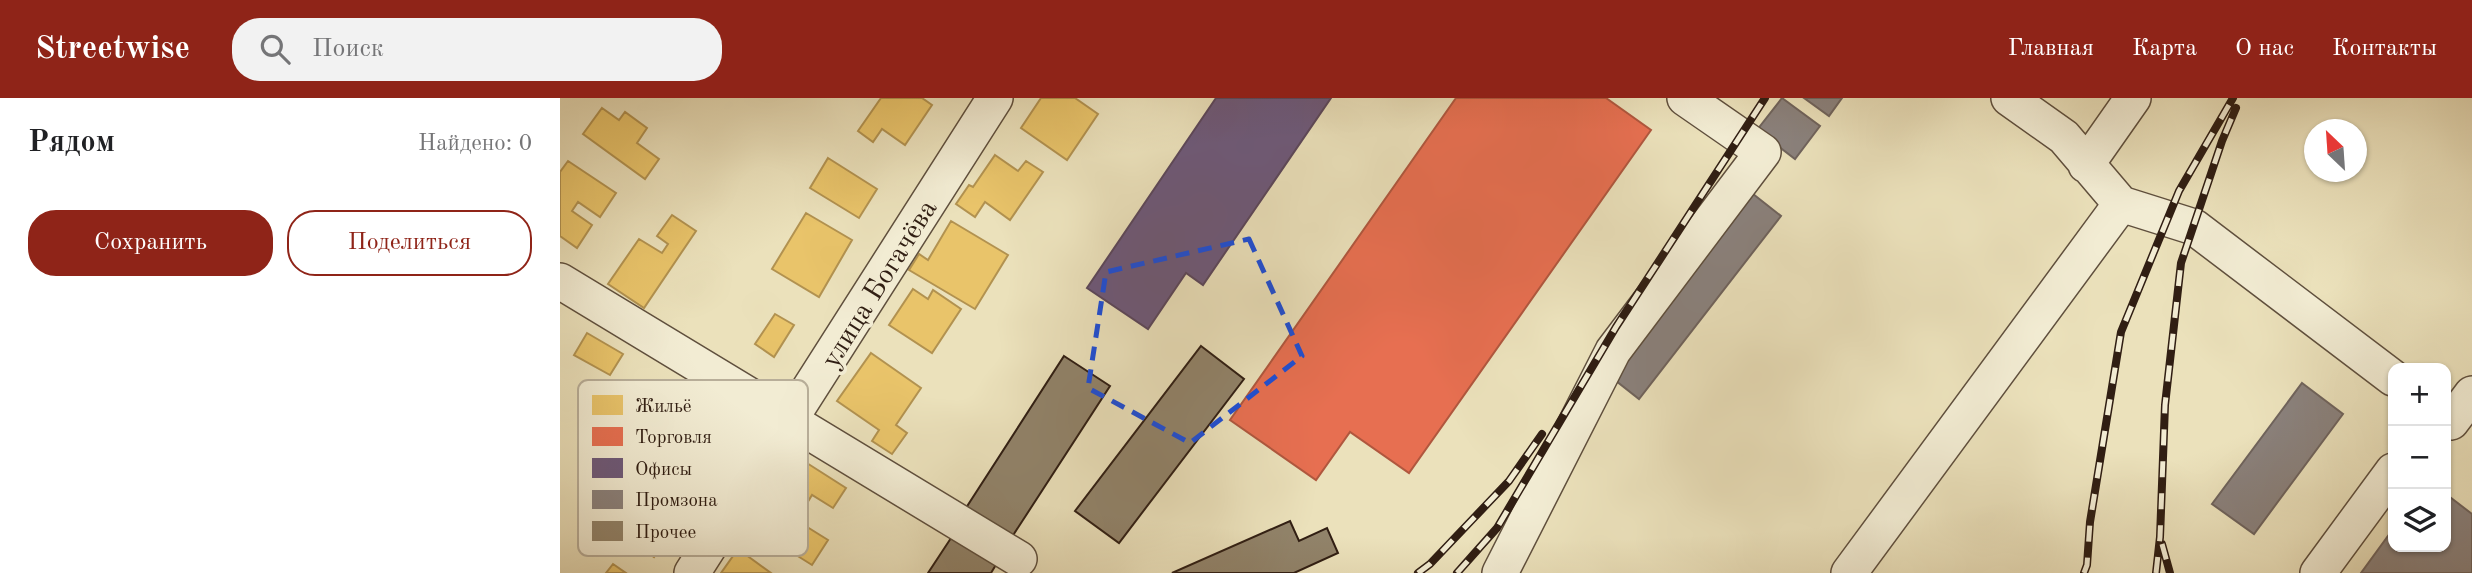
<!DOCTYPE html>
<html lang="ru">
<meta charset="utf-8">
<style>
:root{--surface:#fff;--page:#f2f2f2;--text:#202124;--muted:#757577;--line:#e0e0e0;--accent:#8f2418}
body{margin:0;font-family:"Old Standard TT",serif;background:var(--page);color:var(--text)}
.controls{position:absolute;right:21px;bottom:21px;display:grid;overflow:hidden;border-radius:14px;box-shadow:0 2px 5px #0004}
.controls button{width:63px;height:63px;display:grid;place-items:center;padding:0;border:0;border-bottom:2px solid var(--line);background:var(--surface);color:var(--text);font:35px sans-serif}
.compass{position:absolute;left:1744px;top:21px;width:63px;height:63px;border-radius:50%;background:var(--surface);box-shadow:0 2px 5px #0004;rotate:335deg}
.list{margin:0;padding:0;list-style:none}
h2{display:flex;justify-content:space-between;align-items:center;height:91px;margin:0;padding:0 28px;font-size:30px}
h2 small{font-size:23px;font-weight:400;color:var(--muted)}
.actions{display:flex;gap:14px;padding:21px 28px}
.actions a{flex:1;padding:16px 0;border:2px solid var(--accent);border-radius:28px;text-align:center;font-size:24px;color:var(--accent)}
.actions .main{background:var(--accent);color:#fff}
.icon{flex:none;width:38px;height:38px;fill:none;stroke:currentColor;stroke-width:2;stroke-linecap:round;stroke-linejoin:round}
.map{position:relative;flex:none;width:1912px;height:475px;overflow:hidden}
header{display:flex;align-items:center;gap:42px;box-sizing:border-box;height:98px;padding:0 35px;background:var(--accent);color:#fff}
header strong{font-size:33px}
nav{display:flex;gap:38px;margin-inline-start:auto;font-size:24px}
.search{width:490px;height:63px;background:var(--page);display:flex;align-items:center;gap:18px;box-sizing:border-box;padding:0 24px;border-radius:28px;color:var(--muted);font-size:26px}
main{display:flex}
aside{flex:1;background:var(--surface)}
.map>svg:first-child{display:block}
.homes{fill:#e9c46a;stroke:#b29250;stroke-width:2}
.shops{fill:#e76f51;stroke:#b0573e;stroke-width:2}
.offices{fill:#6d597a;stroke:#5b475b;stroke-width:2}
.industry{fill:#8a817c;stroke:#6f635c;stroke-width:2}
.building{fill:#91836a;stroke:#301e13;stroke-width:2}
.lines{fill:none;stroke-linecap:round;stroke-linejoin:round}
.minor-casing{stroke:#5f4f3d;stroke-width:38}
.minor{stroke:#f2ecd3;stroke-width:35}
.rail-casing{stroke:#301e13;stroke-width:8}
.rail{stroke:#f2ecd3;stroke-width:5;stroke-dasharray:16;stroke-linecap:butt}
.marked{fill:none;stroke:#1d4ed8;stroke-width:5;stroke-dasharray:14 9;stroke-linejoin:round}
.labels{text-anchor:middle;stroke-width:7;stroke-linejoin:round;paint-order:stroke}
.street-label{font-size:28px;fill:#301e13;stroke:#f2ecd3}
.key{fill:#f2ecd3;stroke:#b8ae99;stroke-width:2}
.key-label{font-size:19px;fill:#301e13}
</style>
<header>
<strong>Streetwise</strong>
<div class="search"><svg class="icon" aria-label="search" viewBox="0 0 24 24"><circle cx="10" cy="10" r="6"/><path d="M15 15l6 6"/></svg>Поиск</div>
<nav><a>Главная</a><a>Карта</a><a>О нас</a><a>Контакты</a></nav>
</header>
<main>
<aside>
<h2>Рядом<small>Найдено: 0</small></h2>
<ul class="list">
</ul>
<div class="actions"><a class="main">Сохранить</a><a>Поделиться</a></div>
</aside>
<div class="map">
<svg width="1912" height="475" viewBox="0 0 1912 475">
<rect width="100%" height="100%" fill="#ebe1bb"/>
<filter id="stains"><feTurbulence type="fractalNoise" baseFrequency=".00286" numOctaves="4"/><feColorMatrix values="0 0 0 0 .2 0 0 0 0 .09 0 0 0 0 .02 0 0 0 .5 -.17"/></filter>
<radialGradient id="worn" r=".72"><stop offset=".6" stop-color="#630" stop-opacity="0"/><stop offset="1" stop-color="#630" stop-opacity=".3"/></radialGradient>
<path class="homes" d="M321,0H362L372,7L345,47L322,31L313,44L298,33Z
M481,0H515L538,16L507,62L461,30Z
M42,10L59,22L65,14L87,30L77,45L99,61L85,81L23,36Z
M435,57L458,73L466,63L483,74L450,122L425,104L415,119L396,106L409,87L413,89Z
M268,60L317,91L299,120L250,90Z
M8,63L56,95L40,119L18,104L12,113L32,127L17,150L0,138V74Z
M246,115L292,142L259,199L212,171Z
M112,117L136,133L84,210L48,186L79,141L102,155L108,146L97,138Z
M391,123L448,157L415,211L349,172L359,156L368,162Z
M353,191L368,201L373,192L401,211L372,255L329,227Z
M215,216L234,227L214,259L195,246Z
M27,235L63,256L50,277L14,257Z
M311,255L361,290L336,327L347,335L332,356L312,343L319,332L277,303Z
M239,360L286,390L273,410L252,397L243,412L217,396Z
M101,363L116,373L120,366L146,384L94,459L60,435L87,395L68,382L79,366L93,375Z
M217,396L243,412L236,422L268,442L252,467L201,435L212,419L205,415Z
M178,451L211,475H161Z
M53,466L66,475H46Z"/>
<path class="shops" d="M896,0H1046L1091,32L849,375L790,334L756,382L670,322Z"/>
<path class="offices" d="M656,0H771L643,187L626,175L588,231L527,190Z"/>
<path class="industry" d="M1222,0L1260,28L1235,61L1197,32Z
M1244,0H1282L1269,18Z
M1188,92L1221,118L1079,301L1046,275Z
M1742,285L1783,316L1694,436L1652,406Z
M1886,396L1912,416V475H1801L1833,431V449H1886Z"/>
<path class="building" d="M641,248L684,281L559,445L515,413Z
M504,258L550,288L450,442L404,413Z
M730,423L739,443L767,430L778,455L734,475H612Z
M393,437L437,465L431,475H368Z"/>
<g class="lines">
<g class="minor-casing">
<path id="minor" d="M1449,0L1504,39L1561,106L1634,129L1833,280
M1526,67L1573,0
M0,183L459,461
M1891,324L1912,296
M132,475L435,0
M940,475L1053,253L1203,54L1125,0
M1289,475L1561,106
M1758,475L1833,373"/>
</g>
<use href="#minor" class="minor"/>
<g class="rail-casing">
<path id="rail" d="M1602,446L1610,475
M858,475L870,466L949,383L982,336
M897,475L937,430L1056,229L1205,0
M1524,475L1527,467L1530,424L1561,234L1619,93L1673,0
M1596,475L1600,439L1605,307L1621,165L1662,43L1676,10"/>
</g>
<use href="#rail" class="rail"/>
</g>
<path class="marked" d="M689,141L742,258L630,345L528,290L546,174Z"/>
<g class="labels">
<g class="street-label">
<text transform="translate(318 185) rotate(-58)" y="10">улица Богачёва</text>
</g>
</g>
<rect x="18" y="282" width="230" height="176" rx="10" class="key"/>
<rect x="32" y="297" width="31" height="20" fill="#e9c46a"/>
<rect x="32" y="329" width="31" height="19" fill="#e76f51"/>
<rect x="32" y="360" width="31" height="20" fill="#6d597a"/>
<rect x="32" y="392" width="31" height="19" fill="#8a817c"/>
<rect x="32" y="423" width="31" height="20" fill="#91836a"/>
<g class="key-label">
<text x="75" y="314">Жильё</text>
<text x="75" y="345">Торговля</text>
<text x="75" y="377">Офисы</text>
<text x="75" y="408">Промзона</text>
<text x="75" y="440">Прочее</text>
</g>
<rect width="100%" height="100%" filter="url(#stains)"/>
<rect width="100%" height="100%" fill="url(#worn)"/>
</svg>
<div class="controls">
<button>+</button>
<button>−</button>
<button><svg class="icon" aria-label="layers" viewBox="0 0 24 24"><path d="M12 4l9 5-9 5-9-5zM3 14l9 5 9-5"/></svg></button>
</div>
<svg class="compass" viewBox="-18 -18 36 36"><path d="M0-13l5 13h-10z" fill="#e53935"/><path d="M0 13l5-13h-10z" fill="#757577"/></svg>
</div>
</main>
